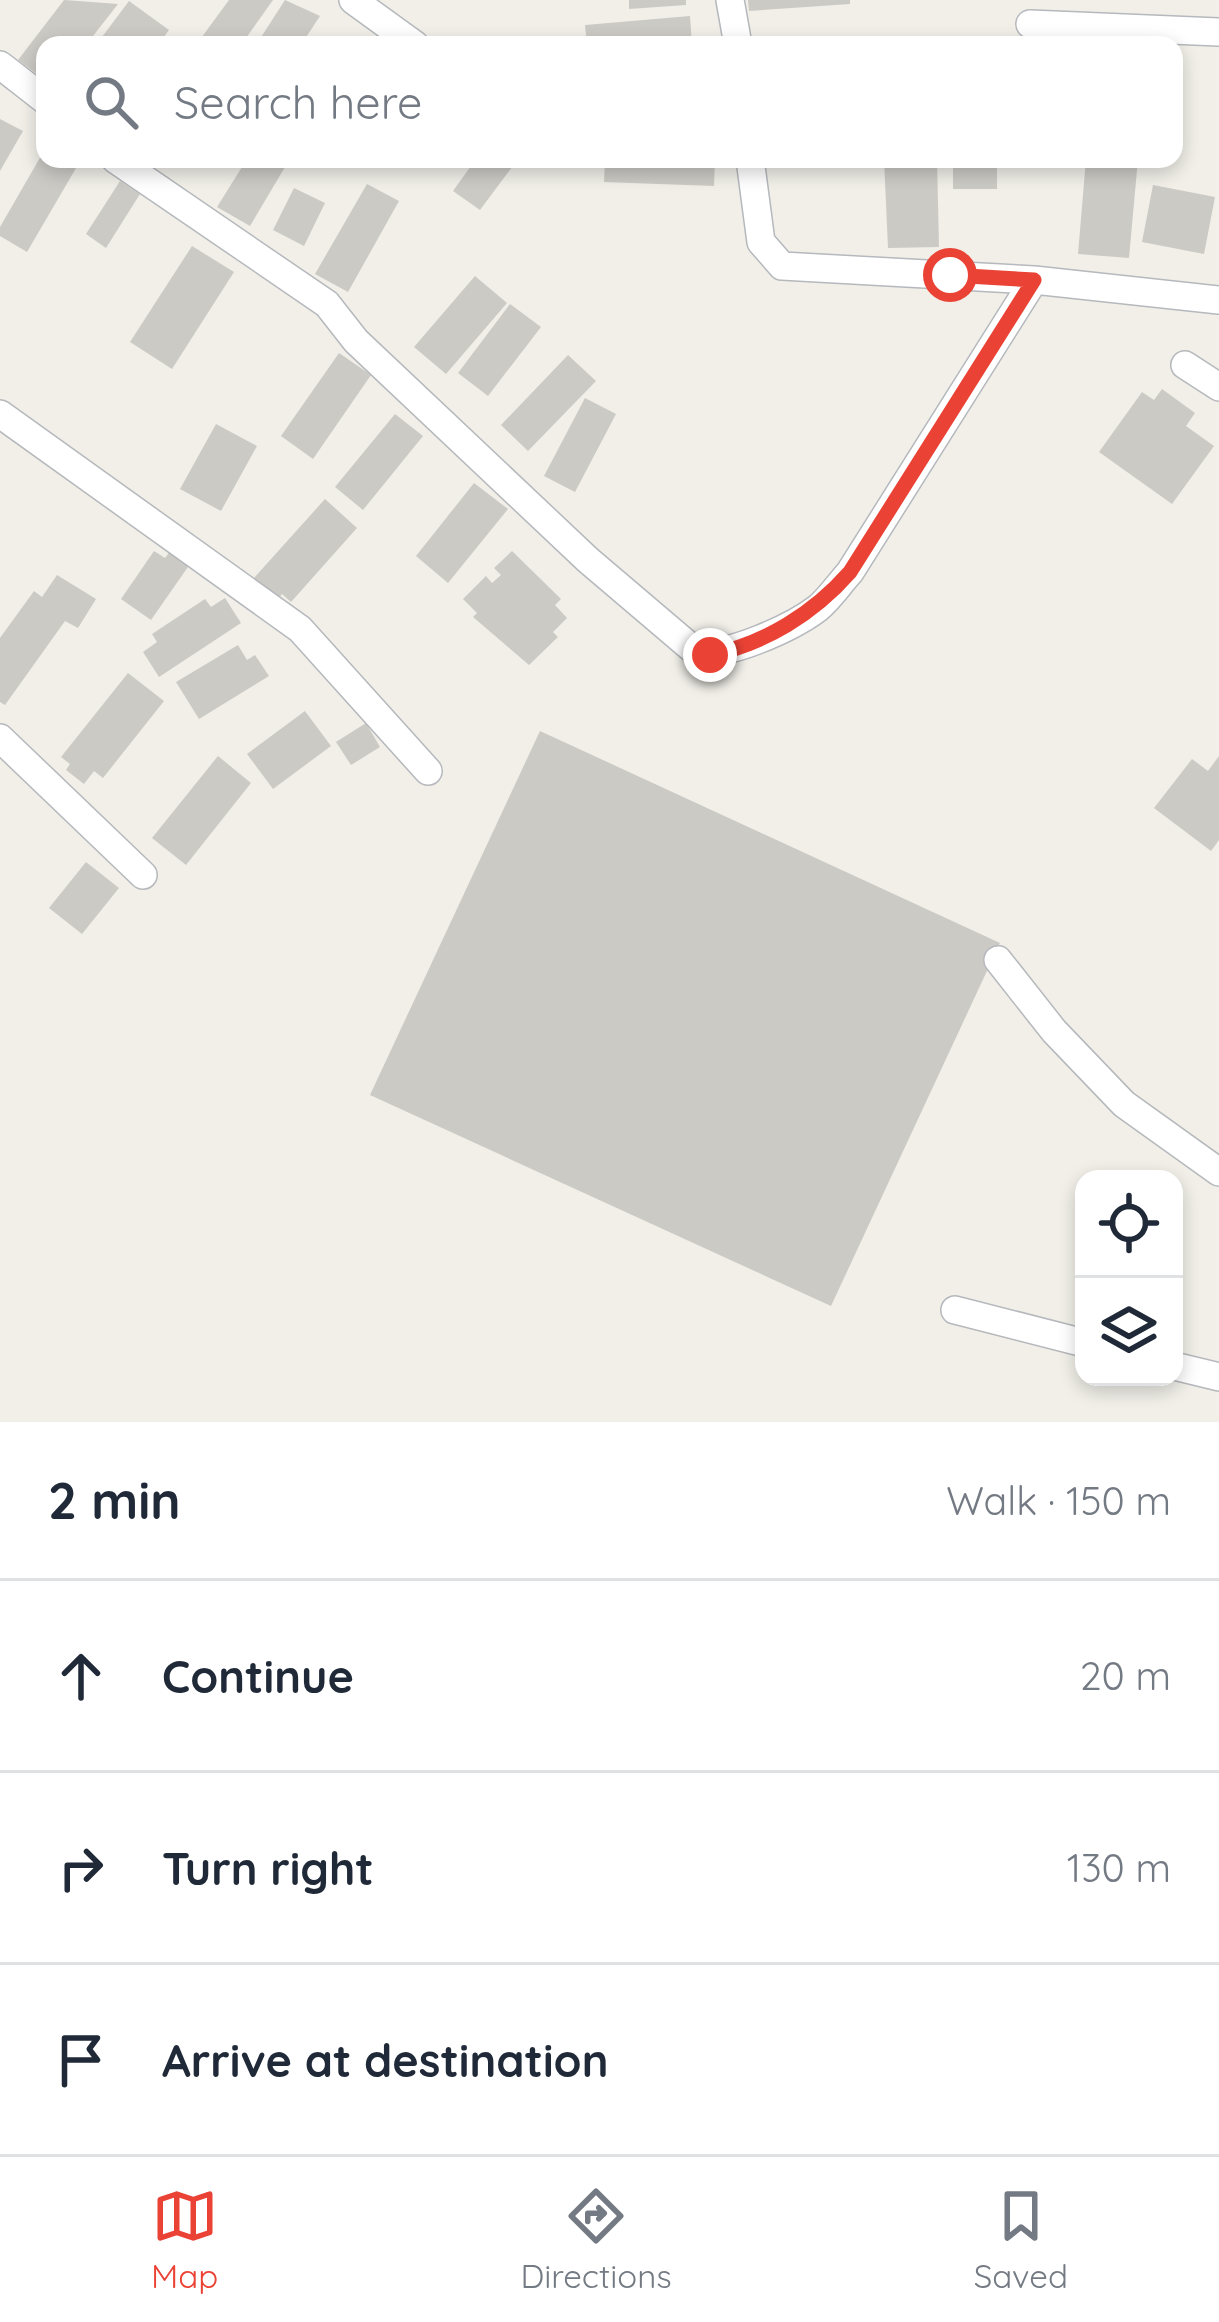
<!DOCTYPE html>
<meta charset="utf-8">
<style>
:root{--surface:#fff;--page:#f6f6f7;--text:#1f2937;--muted:#747a83;--line:#e0e1e3;--accent:#ea4335}
body{margin:0;font-family:Quicksand,sans-serif;background:var(--page);color:var(--text)}
.controls{position:absolute;right:36px;bottom:36px;display:grid;overflow:hidden;border-radius:24px;box-shadow:0 6px 18px #0003}
.controls button{width:108px;height:108px;display:grid;place-items:center;padding:0;border:0;border-bottom:3px solid var(--line);background:var(--surface);color:var(--text);font:60px sans-serif}
.stop{position:absolute;width:36px;height:36px;margin:-27px;border:9px solid #ea4335;border-radius:50%;background:#fff}
.stop.end{background:#ea4335;border-color:#fff;box-shadow:0 3px 12px #0008}
.list{margin:0;padding:0;list-style:none}
h2{display:flex;justify-content:space-between;align-items:center;height:156px;margin:0;padding:0 48px;font-size:51px}
h2 small{font-size:39px;font-weight:400;color:var(--muted)}
.list li{display:grid;grid-template-columns:78px 1fr auto;gap:36px;align-items:center;box-sizing:border-box;height:192px;padding:0 48px;border-top:3px solid var(--line)}
.list b{display:block;font-size:45px;white-space:nowrap}
.list em{font-size:39px;font-style:normal;color:var(--muted)}
.icon{flex:none;width:66px;height:66px;fill:none;stroke:currentColor;stroke-width:2;stroke-linecap:round;stroke-linejoin:round}
.map{position:relative;flex:none;width:1219px;height:1422px;overflow:hidden}
.search{position:absolute;background:var(--surface);box-shadow:0 6px 18px #0003;left:36px;right:36px;top:36px;height:132px;display:flex;align-items:center;gap:30px;box-sizing:border-box;padding:0 42px;border-radius:24px;color:var(--muted);font-size:45px}
.sheet{height:732px;background:var(--surface)}
nav{display:flex;justify-content:space-around;align-items:center;box-sizing:border-box;height:168px;border-top:3px solid var(--line);background:var(--surface);font-size:33px;color:var(--muted)}
nav a{display:grid;justify-items:center;gap:6px}
nav .on{color:var(--accent)}
.map>svg:first-child{display:block}
.building{fill:#cccac5}
.lines{fill:none;stroke-linecap:round;stroke-linejoin:round}
.street-casing{stroke:#b5b8bc;stroke-width:30}
.street{stroke:#fff;stroke-width:27}
.route{stroke:#ea4335;stroke-width:15}
</style>
<div class="map">
<svg width="1219" height="1422" viewBox="0 0 1219 1422">
<rect width="100%" height="100%" fill="#f1efe8"/>
<path class="building" d="M64,0L118,4L86,45H45V80L18,60Z
M229,0H273L241,45H196Z
M285,0L320,16L301,45H256Z
M629,0H686V5L629,9Z
M748,0H850V4L749,11Z
M129,1L169,30L158,45H96Z
M690,16L692,45H587L585,25Z
M1052,35L1053,45H1002V37Z
M0,119L23,131L0,171Z
M45,149V159L79,163L27,252L0,236V227Z
M247,159H271L285,167L250,226L217,207Z
M476,159H518L480,210L453,191Z
M605,159H715L714,186L604,182Z
M884,159H937L939,247L888,248Z
M953,159H997V189H953Z
M1086,159H1138L1129,258L1078,254Z
M120,181L140,194L106,248L86,234Z
M367,184L399,201L348,292L315,274Z
M1153,185L1215,197L1204,254L1142,242Z
M294,188L325,203L304,246L273,230Z
M192,246L234,272L172,369L130,342Z
M475,276L507,303L446,374L414,347Z
M510,304L541,327L488,396L458,373Z
M339,353L371,375L313,459L281,436Z
M568,355L596,381L528,451L501,425Z
M1162,389L1195,413L1186,426L1214,446L1172,504L1099,452L1142,392L1154,400Z
M585,398L616,414L575,492L544,476Z
M395,414L423,436L363,510L335,487Z
M216,424L257,446L221,511L180,489Z
M474,483L508,509L448,583L416,556Z
M325,499L357,528L291,602L282,594L278,599L254,578Z
M171,550L190,564L151,620L121,599L154,551L165,558Z
M512,551L561,599L555,605L567,618L553,632L558,637L529,665L473,617L477,613L463,599L486,576L492,583L501,575L494,568Z
M57,575L96,599L78,628L65,621L5,705L0,702V638L34,591L42,597Z
M225,598L241,623L159,677L143,652L157,642L152,634L205,599L211,607Z
M238,645L247,660L255,655L269,676L199,719L176,682Z
M128,673L164,701L103,778L94,771L84,784L66,770L70,764L61,757Z
M305,711L331,746L273,789L247,754Z
M366,723L380,747L351,765L336,742Z
M540,731L1000,943L831,1306L370,1095Z
M218,756L251,783L186,865L152,838Z
M1219,756V840L1211,851L1154,808L1192,759L1208,771Z
M86,862L119,888L82,934L49,908Z"/>
<g class="lines">
<g class="street-casing">
<path id="street" d="M353,0L415,45
M730,0L738,45
M1030,24L1219,32
M0,65L45,100
M115,159L327,304L356,341L588,560L695,651C725,659 793,627 818,608C830,598 840,583 850,572L1034,280
M750,159L761,242L782,266L1034,280L1219,300
M1185,365L1219,387
M0,414L300,629L428,771
M0,738L143,875
M998,960L1054,1031L1124,1104L1219,1172
M955,1310L1084,1343
M1174,1366L1219,1377"/>
</g>
<use href="#street" class="street"/>
</g>
<g class="lines">
<path class="route" d="M710,655C765,644 814,613 850,572L1034,280L950,275"/>
</g>
</svg>
<div class="controls">
<button><svg class="icon" aria-label="locate" viewBox="0 0 24 24"><circle cx="12" cy="12" r="6"/><path d="M12 2v4M12 18v4M2 12h4M18 12h4"/></svg></button>
<button><svg class="icon" aria-label="layers" viewBox="0 0 24 24"><path d="M12 4l9 5-9 5-9-5zM3 14l9 5 9-5"/></svg></button>
</div>
<div class="stop" style="left:950px;top:275px"></div>
<div class="stop end" style="left:710px;top:655px"></div>
<div class="search"><svg class="icon" aria-label="search" viewBox="0 0 24 24"><circle cx="10" cy="10" r="6"/><path d="M15 15l6 6"/></svg>Search here</div>
</div>
<section class="sheet">
<h2>2 min<small>Walk · 150 m</small></h2>
<ul class="list">
<li><svg class="icon" aria-label="ahead" viewBox="0 0 24 24"><path d="M12 20V5M6 11l6-6 6 6"/></svg><div><b>Continue</b></div><em>20 m</em></li>
<li><svg class="icon" aria-label="right" viewBox="0 0 24 24"><path d="M7 20v-9h11M14 6l5 5-5 5"/></svg><div><b>Turn right</b></div><em>130 m</em></li>
<li><svg class="icon" aria-label="arrive" viewBox="0 0 24 24"><path d="M6 21V4h12l-3 4 3 4H6"/></svg><div><b>Arrive at destination</b></div></li>
</ul>
</section>
<nav>
<a class="on"><svg class="icon" aria-label="map" viewBox="0 0 24 24"><path d="M3 6l6-2 6 2 6-2v14l-6 2-6-2-6 2zM9 4v14M15 6v14"/></svg>Map</a>
<a><svg class="icon" aria-label="directions" viewBox="0 0 24 24"><path d="M12 3l9 9-9 9-9-9zM9 14v-3h6M13 9l2 2-2 2"/></svg>Directions</a>
<a><svg class="icon" aria-label="saved" viewBox="0 0 24 24"><path d="M7 4h10v16l-5-4-5 4z"/></svg>Saved</a>
</nav>
